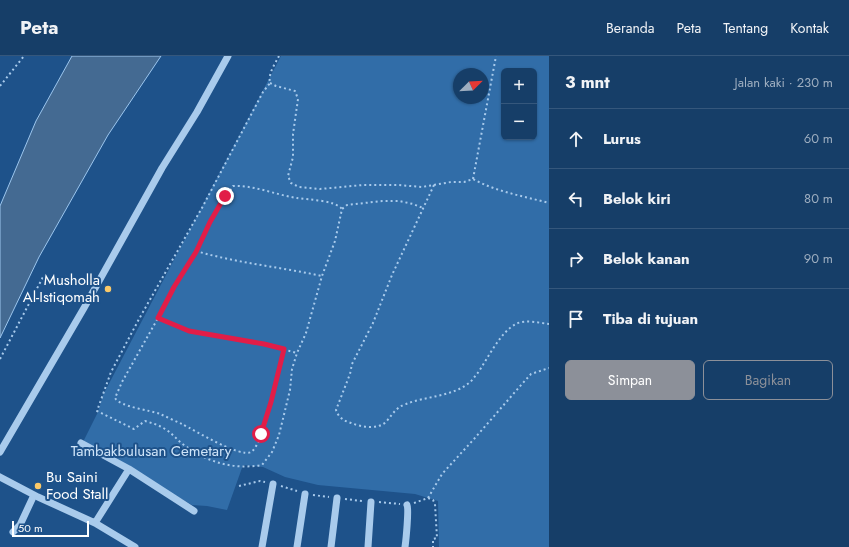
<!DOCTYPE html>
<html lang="id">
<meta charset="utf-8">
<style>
:root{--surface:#163e68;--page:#1f456e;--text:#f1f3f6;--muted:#9eaec0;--line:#35577c;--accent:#8c9099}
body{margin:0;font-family:Jost,sans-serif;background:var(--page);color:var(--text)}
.controls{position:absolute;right:12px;top:12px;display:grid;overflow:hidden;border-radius:6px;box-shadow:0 1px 3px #0004}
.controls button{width:36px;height:36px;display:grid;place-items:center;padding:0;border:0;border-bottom:1px solid var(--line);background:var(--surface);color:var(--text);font:20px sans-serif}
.compass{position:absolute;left:453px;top:12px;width:36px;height:36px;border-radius:50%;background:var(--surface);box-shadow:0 1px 3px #0004;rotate:66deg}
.scale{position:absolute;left:12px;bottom:10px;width:77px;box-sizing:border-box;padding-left:4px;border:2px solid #fff;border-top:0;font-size:11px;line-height:14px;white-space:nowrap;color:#fff;-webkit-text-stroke:3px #1e528a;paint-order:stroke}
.stop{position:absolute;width:12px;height:12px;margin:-9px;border:3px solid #e11d48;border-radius:50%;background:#fff}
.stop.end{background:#e11d48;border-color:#fff;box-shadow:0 1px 4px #0008}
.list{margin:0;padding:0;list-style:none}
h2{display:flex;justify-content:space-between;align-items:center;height:52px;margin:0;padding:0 16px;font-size:17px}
h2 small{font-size:13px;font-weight:400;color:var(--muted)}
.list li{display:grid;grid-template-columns:26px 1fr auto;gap:12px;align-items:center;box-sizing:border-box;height:60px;padding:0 16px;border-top:1px solid var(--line)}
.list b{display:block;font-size:15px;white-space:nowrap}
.list em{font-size:13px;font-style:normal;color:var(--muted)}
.actions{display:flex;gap:8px;padding:12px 16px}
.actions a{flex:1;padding:9px 0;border:1px solid var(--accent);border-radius:6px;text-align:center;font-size:14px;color:var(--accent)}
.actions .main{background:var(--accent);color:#fff}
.icon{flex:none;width:22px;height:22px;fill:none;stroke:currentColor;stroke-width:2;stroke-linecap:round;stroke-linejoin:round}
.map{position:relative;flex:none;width:549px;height:491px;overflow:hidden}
header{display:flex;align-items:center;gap:24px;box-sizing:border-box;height:56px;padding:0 20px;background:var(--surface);border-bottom:1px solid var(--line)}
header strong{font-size:19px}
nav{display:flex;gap:22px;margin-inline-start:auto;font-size:14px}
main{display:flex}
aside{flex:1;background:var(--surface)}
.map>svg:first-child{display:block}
.green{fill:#316da8;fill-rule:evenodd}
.water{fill:#446a92;stroke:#9cc6ee}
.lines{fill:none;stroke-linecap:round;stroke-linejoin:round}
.path{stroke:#a9cbec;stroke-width:2;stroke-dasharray:2 3;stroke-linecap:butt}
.minor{stroke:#a9cbec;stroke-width:7}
.route{stroke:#e11d48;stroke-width:5}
.poi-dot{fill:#fbc968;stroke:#1e528a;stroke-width:1.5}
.labels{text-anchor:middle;stroke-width:4;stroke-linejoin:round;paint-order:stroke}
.poi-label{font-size:15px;fill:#fff;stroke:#1e528a;text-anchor:end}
.park-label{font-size:15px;fill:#cee4f9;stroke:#1e528a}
</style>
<header>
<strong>Peta</strong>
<nav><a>Beranda</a><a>Peta</a><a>Tentang</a><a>Kontak</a></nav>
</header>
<main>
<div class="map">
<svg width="549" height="491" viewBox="0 0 549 491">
<rect width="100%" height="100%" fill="#1e528a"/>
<path class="green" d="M281,0H549V491H439L438,445L415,438L318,429L285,421L263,411L243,409L227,454L207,450L192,449L83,386L98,356L103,339ZM504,15H534V81H504ZM459,18H483V42H459Z"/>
<path class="water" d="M72,0H161L108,79L39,201L0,282V150L36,65Z"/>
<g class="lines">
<path class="path" d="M279,0C275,8 268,17 270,27L263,36L203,150L139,263L111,316L97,355L134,373L145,365C152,367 159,369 165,373C172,377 177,384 184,389C207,406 233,414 262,409L272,396L279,379L290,334L292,313L297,297L306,277L322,220L335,185L342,153L347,149L382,145H399L413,148L423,152
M270,27L276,30L295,35L298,43L293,78V101L288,120L291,127L299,131L320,133L363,129H398L422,131L451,126H464L473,123C497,136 523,140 549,147
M0,30L24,0
M473,123L496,0
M434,129L392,219L373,267L352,308L350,318L336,354C338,361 344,365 351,367C362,371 377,374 386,366C392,359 396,351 406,348C426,340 451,341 469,327C472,325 474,321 477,318C487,304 500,276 516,268C525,263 539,267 549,268
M196,195C237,207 280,211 322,220
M158,262L189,275L264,288L297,297
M284,293C280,310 264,389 251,396C240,402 194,374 182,368C175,365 167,361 160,358C150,354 120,351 115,342L122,326L158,262L174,231L196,195L210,166L233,130C254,129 276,139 297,142C309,144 335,144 342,153
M0,303L43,221
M239,430L260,425L265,426
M281,430L297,435
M313,439L329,441
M428,442L442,418L474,383L522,328L531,318L549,312
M345,443L362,445
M379,446L400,448
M414,447L428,442L433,444L435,448L437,482L433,483V491"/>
<path class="minor" d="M81,387L129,413
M0,396L84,252L162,112L197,56L228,0
M0,421L38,441L95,467L135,491
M95,467L129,413L194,455
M13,476L20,469L34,439
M262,491L273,428
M297,491L305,438
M331,491L337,442
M368,491L371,446
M405,491C406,484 409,453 407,449"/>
</g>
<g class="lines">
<path class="route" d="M225,140L210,166L196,196L174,231L158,262L189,275L264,288L284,293L271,346L261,378"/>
</g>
<g class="poi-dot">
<circle cx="108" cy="233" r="4"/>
<circle cx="38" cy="430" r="4"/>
</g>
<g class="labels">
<g class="poi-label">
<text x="100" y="229">Musholla<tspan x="100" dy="17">Al-Istiqomah</tspan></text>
<text x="46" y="426" text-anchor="start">Bu Saini<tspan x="46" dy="17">Food Stall</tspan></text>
</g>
<g class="park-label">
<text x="151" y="400">Tambakbulusan Cemetary</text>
</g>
</g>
</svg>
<div class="controls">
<button>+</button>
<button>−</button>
</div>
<svg class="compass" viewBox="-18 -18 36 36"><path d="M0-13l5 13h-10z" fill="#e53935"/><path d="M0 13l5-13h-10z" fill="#9eaec0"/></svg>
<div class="scale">50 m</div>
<div class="stop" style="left:261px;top:378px"></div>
<div class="stop end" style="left:225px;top:140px"></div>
</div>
<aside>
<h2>3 mnt<small>Jalan kaki · 230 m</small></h2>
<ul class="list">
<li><svg class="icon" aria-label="ahead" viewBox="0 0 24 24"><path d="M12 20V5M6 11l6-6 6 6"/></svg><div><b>Lurus</b></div><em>60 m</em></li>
<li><svg class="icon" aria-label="left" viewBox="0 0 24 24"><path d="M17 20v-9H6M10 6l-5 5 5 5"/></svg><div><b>Belok kiri</b></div><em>80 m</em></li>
<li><svg class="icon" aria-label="right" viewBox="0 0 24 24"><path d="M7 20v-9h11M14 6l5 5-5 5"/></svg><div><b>Belok kanan</b></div><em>90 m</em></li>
<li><svg class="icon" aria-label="arrive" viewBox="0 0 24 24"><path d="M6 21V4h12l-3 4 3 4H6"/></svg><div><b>Tiba di tujuan</b></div></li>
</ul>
<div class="actions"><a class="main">Simpan</a><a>Bagikan</a></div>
</aside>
</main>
